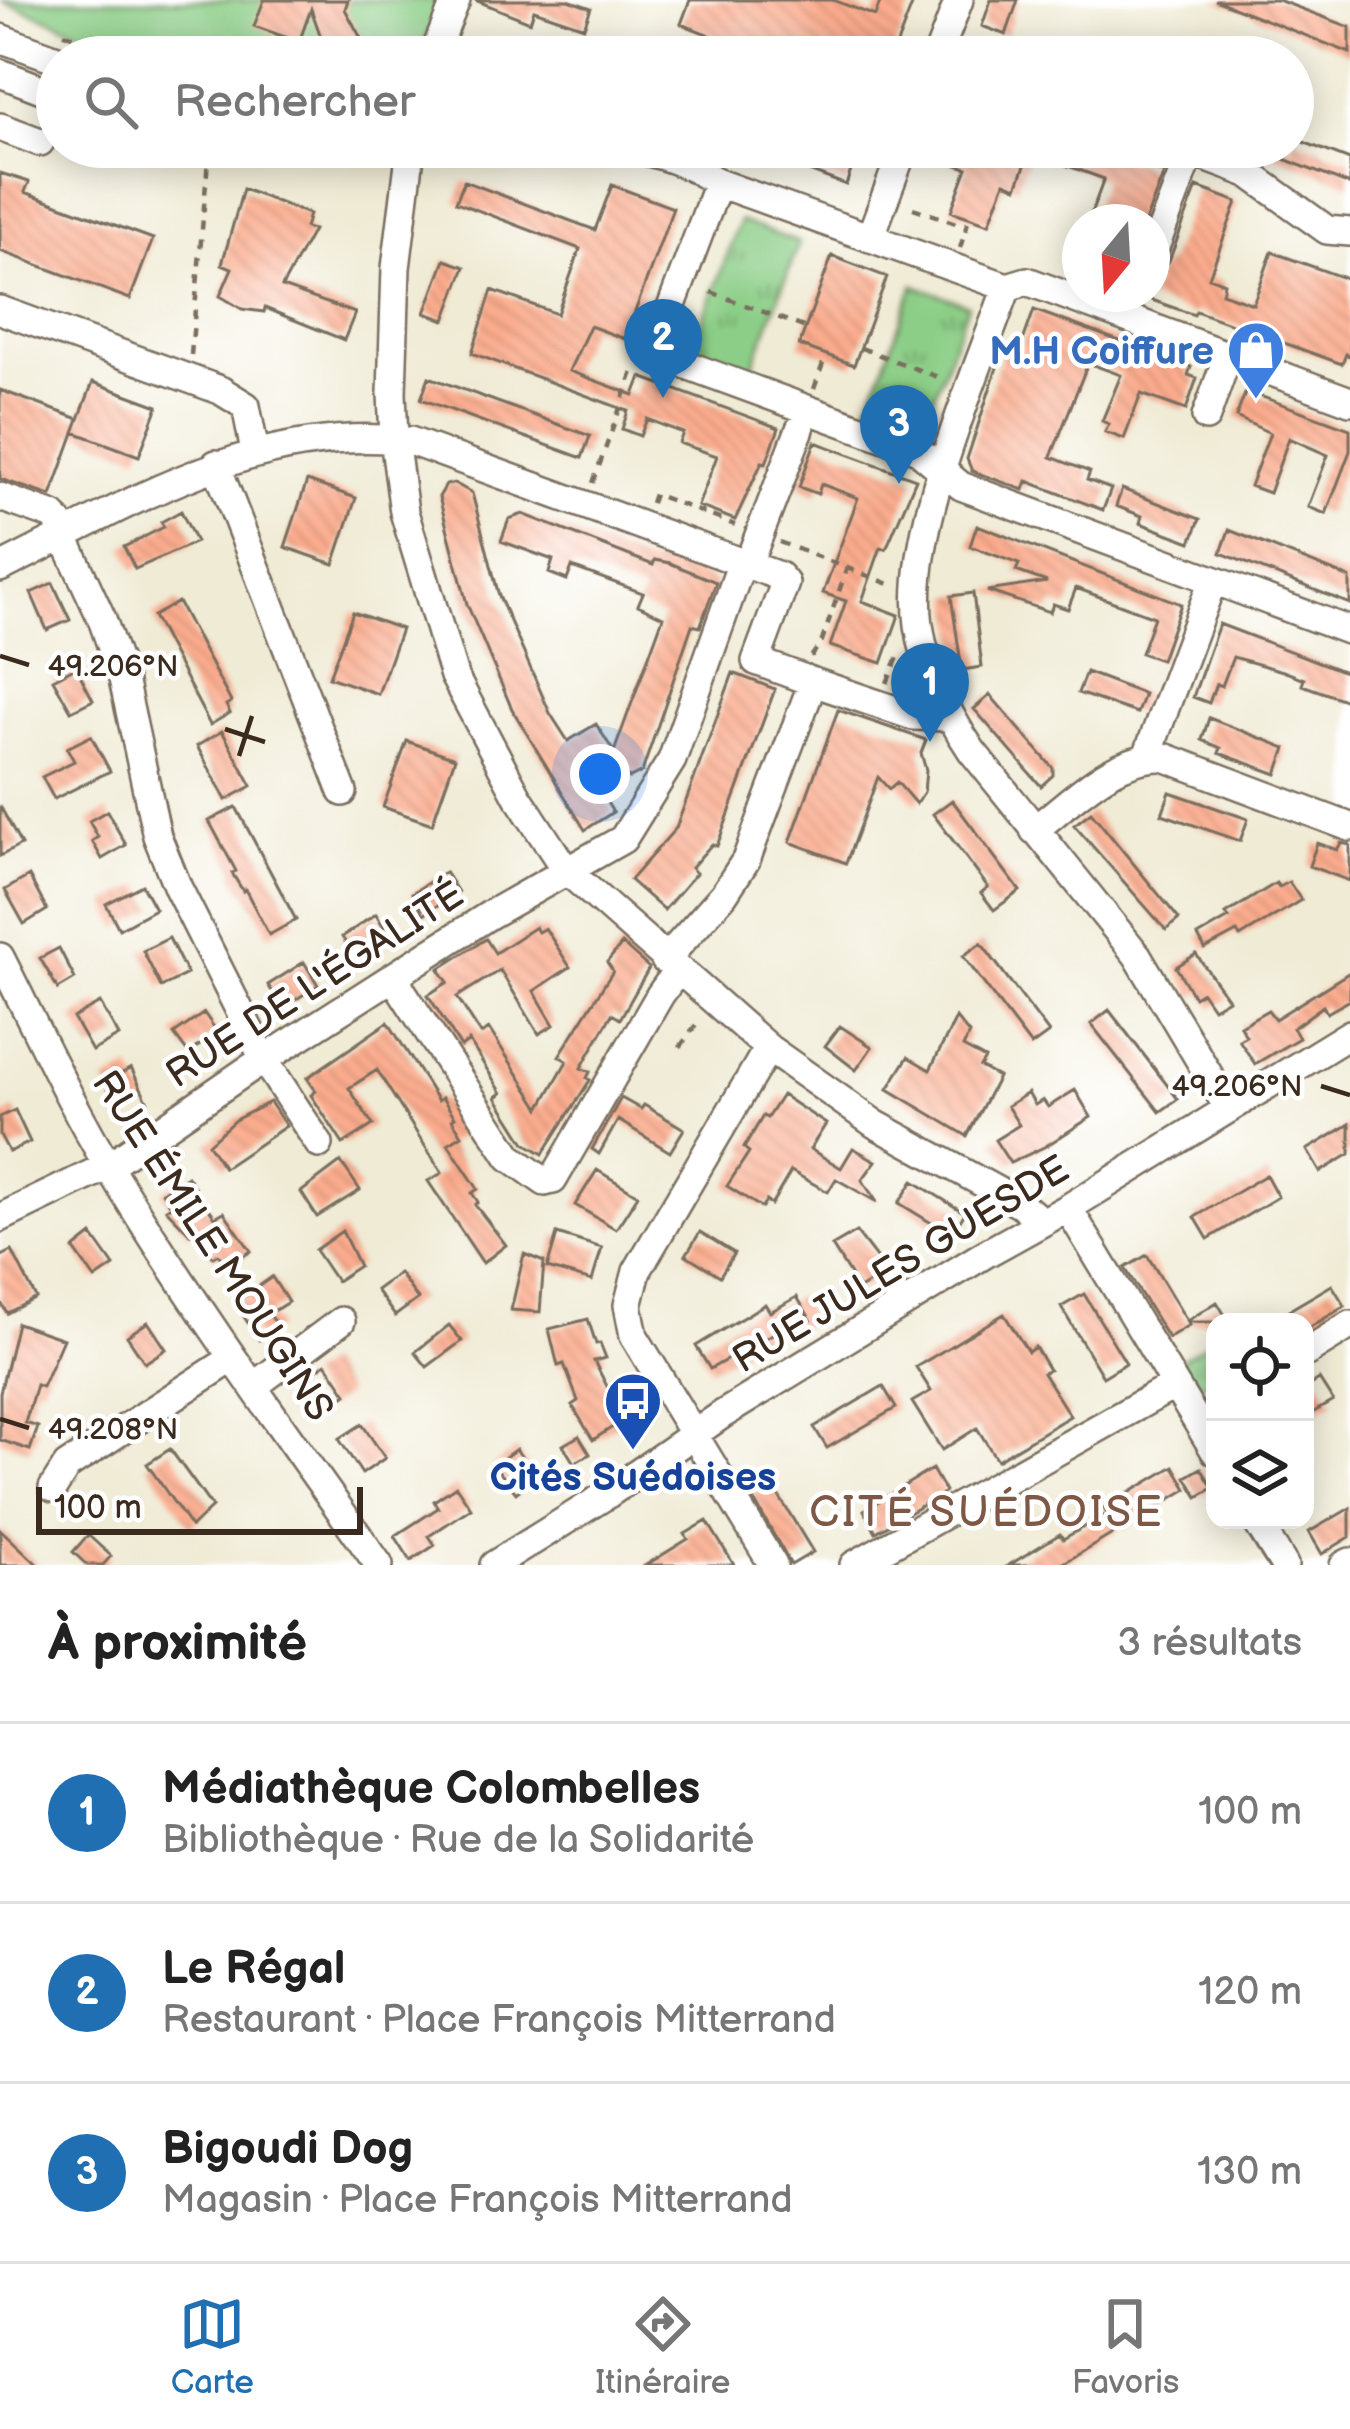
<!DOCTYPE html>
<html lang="fr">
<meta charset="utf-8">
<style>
:root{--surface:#fff;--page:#f2f2f2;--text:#222;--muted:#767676;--line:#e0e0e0;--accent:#1f6fb2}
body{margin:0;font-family:"Balsamiq Sans",sans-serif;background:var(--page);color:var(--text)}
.controls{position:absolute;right:36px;bottom:36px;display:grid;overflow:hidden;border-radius:24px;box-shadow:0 6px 30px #0003}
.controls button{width:108px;height:108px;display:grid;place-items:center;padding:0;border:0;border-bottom:3px solid var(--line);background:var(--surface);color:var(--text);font:60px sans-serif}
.compass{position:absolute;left:1062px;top:204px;width:108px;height:108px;border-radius:50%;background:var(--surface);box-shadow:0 6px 30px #0003;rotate:198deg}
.scale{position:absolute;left:36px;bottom:30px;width:327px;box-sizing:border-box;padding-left:12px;border:6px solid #3b2a1e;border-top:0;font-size:33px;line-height:42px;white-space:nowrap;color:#3b2a1e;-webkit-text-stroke:9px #fff;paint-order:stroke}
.you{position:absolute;left:600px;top:774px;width:42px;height:42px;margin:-30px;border:9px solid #fff;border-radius:50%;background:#1a73e8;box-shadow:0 0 0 18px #1a73e833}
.badge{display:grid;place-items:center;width:78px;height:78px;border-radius:50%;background:var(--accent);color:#fff;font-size:39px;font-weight:700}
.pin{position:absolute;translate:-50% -99px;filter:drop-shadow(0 3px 6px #0008)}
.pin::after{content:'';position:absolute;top:63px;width:42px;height:36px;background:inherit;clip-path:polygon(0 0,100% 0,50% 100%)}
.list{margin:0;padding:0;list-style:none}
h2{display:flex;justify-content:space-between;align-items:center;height:156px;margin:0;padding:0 48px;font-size:51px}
h2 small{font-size:39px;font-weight:400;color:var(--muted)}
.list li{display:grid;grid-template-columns:78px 1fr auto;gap:36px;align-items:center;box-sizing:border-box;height:180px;padding:0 48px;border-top:3px solid var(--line)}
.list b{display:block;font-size:45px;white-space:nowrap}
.list p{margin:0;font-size:39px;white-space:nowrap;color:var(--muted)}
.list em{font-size:39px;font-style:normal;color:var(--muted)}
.icon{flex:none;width:66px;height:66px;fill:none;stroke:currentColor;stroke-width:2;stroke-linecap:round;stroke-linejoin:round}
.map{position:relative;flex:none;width:1350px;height:1565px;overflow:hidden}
.search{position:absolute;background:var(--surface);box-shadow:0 6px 30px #0003;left:36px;right:36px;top:36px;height:132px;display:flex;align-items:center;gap:30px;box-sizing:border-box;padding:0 42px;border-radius:66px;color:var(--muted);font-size:45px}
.sheet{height:696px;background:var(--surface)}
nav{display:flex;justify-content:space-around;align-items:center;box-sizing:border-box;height:168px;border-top:3px solid var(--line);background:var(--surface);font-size:33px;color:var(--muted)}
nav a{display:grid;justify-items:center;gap:6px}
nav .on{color:var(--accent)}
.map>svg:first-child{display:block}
.grass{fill:url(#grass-tufts);stroke:#647c52;stroke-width:3}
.garden{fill:#8cce87;stroke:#647c52;stroke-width:3}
.building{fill:url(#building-back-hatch)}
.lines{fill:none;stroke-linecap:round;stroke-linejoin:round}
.minor-casing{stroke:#7a6e5e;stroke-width:32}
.path{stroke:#7a6e5e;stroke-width:4.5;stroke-dasharray:9 9;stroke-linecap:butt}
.minor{stroke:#fff;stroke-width:27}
.ticks{fill:none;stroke:#3b2a1e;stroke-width:4.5}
.labels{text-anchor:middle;stroke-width:9;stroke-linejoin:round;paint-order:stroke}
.shop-label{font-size:39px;font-weight:bold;fill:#366cbe;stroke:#fff;text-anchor:end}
.street-label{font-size:39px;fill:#3b2a1e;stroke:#fff}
.transit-label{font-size:39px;font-weight:bold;fill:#164399;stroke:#fff}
.neighbourhood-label{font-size:42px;letter-spacing:3px;fill:#7e5845;stroke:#fff}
.ticks-label{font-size:30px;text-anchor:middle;fill:#3b2a1e;stroke:#fff;stroke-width:9;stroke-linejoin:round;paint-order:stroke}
</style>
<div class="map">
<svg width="1350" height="1565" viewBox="0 0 1350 1565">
<defs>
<pattern id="grass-tufts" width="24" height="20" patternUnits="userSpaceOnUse" patternTransform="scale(3)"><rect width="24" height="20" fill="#8cce87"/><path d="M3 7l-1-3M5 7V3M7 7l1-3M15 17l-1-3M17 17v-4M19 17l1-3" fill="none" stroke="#74a76e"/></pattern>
<pattern id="building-back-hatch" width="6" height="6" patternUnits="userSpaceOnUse" patternTransform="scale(3)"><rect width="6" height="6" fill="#fbac8d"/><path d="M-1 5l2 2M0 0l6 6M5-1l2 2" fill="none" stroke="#d89479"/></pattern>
</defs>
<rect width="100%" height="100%" fill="#fff"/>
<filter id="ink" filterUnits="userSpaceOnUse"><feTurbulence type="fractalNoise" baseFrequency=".00833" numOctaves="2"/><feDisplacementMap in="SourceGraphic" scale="24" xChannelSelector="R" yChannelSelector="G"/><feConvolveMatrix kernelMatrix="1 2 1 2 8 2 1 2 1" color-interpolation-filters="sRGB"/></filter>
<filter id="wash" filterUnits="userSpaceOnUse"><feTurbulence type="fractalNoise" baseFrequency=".004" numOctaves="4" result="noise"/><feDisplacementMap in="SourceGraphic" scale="48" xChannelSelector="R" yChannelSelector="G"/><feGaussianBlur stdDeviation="2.7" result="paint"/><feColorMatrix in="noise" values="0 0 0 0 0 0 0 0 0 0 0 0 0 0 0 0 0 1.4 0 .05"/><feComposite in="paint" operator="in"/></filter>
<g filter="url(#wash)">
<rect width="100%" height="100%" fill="#f0ebd5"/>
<path class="grass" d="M740,221L799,243L751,371L692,349Z
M914,285L968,305L920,433L866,413Z
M1215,1338V1386C1197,1384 1188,1375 1177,1362Z"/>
<path class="garden" d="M0,0H440L419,57H147Z"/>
<g id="blocks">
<path class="building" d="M264,0H348L345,9L362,40V57H328L311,9L299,42L254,26Z
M475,0H568L591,8L584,27L534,10L530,22Z
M690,0H833L875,16L881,0H914L892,57H749L751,51L681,24Z
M991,0H1018L1006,35L982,26Z
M1215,0H1278L1350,27V53Z
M1293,138L1350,160V185L1256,148L1293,147Z
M793,147H859L846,185L788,163Z
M960,147H1088L1164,173L1145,222H1088L1104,179L1030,152L1017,187L1005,182L989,224L951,211L967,168L954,164Z
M0,173L29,182L25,192L153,239L130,299L0,251Z
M464,181L595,230L612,185L673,208L625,339L590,326L569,371L634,395L641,377L779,428L766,463L762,462L735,520L698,506L717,456L679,443L683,433L647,419L640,436L622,429L628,411L472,353L492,290L557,314L580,249L456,202Z
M1197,187L1237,202L1209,277L1224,283L1222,293L1253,304L1272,252L1350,280V356L1346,354L1342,364L1196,311L1194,315L1149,299L1159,271L1169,261Z
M243,189L309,214L305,228L313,230L282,287L355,313L344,340L265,308L264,312L242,309L220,296L232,268L222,264Z
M832,256L887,277L854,365L799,345Z
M445,260L465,267L445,320L425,313Z
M1034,310L1191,367L1188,375L1197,378L1186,410L1141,394L1124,439L1105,432L1109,424L1102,421L1121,375L1088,363L1051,457L1090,472L1087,480L1111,489L1103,510L1027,481L1024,490L972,471L967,459L1003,349L1018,355Z
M429,377L590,436L582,458L421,399Z
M93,382L158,406L139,456L74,432Z
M0,390L79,419L51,496L0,479Z
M1246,391L1350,429V451L1326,514L1308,507L1328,455L1289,438L1269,493L1250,486L1270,433L1236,417Z
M815,442L916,479L886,549L881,547L862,601L899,615L882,663L830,646L846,601L823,593L858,498L821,484L818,494L799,487Z
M307,481L356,498L334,564L285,547Z
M454,483L472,493L499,596L550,713L568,741L596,724L614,752L663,617L638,605L643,593L572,567L567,580L549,573L553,560L501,541L509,519L523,514L653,565L655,560L670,563L716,582L700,627L692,625L642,772L630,778L580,760L613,812L585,830L512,709L467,604L439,497L446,485Z
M1122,489L1200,519L1191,542L1140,523L1142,516L1116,506Z
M181,511L196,542L135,569L124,547L164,527L161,522Z
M977,525L1181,604L1161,660L1141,653L1154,617L1076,588L1068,609L1053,604L1050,612L987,591L1047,582L1016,571L1019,564L970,546Z
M1229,530L1350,578V604L1221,553Z
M53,583L70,620L47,630L31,593Z
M973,593L982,667L962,670L951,596Z
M178,602L231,702L226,705L230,713L210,725L153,616Z
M353,612L401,629L378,694L329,677Z
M1219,624L1350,674V702L1302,685L1304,679L1283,671L1233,657L1222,686L1216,684L1209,703L1193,697Z
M76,667L93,700L71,711L53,679Z
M1086,672L1144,694L1137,713L1078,693Z
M733,673L775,689L717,846L712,844L691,868L696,873L664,910L630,880L676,828Z
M990,695L1053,768V775L1041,786L974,709Z
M838,710L926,740L921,753L926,770L924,792L916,804L897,782L889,789L878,777L846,863L790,842Z
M1209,718L1286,748L1277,774L1219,753L1221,748L1202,740Z
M222,731L252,786L226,800L197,746Z
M91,736L110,771L54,799L42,777L74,761L67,748Z
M407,741L455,758L432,824L383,807Z
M1170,792L1248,819L1240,841L1162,814Z
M952,800L1020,891L994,910L981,893L988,887L933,814Z
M0,806L21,845L0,856Z
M236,807L296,920L269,935L245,889L243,891L232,873L236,871L209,821Z
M107,811L126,845L102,859L92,841L98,837L89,821Z
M1091,812L1179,919L1166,930L1074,825Z
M1317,843L1337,850L1341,843L1350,845V881L1309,866Z
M445,872L458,892L424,914L412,893Z
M29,876L47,910L24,924L5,890Z
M1289,882L1301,900L1240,937L1237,932L1205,949L1198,936L1229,918L1226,914L1276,883L1279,887Z
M142,885L155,909L119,929L106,904Z
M376,914L391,939L358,962L342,937Z
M535,927L538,932L545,928L570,967L534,991L554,1025L539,1034L500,970L457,997L481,1034L489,1029L540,1108L567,1061L559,1056L613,971L607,962L622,944L649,968L620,1019L612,1014L581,1068L590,1072L587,1078L590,1080L543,1154L525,1143L496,1097L502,1093L469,1041L461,1047L428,995L448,982L439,969L481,942L486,939L495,953Z
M169,938L187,974L161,987L143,951Z
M981,943L1049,1033L1031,1046L963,956Z
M59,948L75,979L58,989L40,958Z
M1196,954L1228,999L1213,1008L1202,992L1194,997L1176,967Z
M304,962L318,985L283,1008L268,985Z
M1350,972V1000L1327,1013L1323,1006L1293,1028L1299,1038L1255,1064L1239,1040L1246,1036L1240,1026L1268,1010L1275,1019Z
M100,1003L119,1036L92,1051L73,1018Z
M1109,1010L1178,1099L1160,1112L1091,1024Z
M204,1013L218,1033L188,1053L174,1034Z
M956,1018L969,1034L963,1047L985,1059L980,1067L998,1077L967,1136L888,1089L908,1057L930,1070Z
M388,1022L438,1101L442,1098L455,1117L452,1119L462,1135L448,1144L478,1189L472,1193L478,1202L475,1205L506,1245L483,1263L428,1181L442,1173L377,1070L349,1088L373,1125L343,1144L311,1095L316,1091L307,1078Z
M840,1026L872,1047L856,1070L825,1046Z
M131,1068L148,1102L122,1116L105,1083Z
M1075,1090L1091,1117L1046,1146L1010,1163L995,1140L1019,1125L1007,1106L1028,1093L1035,1105L1043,1100L1048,1107Z
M782,1095L826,1124L810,1149L841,1168L853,1148L876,1161L862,1180L877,1202L836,1179L828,1192L791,1171L771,1205L766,1201L762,1208L727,1186L749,1152L744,1148L763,1116L767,1118Z
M621,1098L641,1109L644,1105L684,1129L670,1152L618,1120L599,1154L592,1149Z
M270,1102L286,1126L224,1168L208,1144L235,1120Z
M15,1110L30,1142L9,1152L0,1135V1117Z
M1350,1124V1154L1320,1172L1307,1150Z
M341,1162L360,1190L317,1217L301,1192Z
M597,1170L638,1195L616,1229L575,1205Z
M1266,1175L1278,1197L1208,1239L1195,1217Z
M187,1176L215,1217L224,1212L251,1251L227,1267L218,1254L213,1257L196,1230L190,1234L166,1209L171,1206L162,1192Z
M913,1181L965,1213L951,1235L899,1203Z
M342,1231L359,1266L336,1281L315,1250Z
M700,1232L734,1253L720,1276L686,1255Z
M856,1232L887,1272L859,1289L832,1246Z
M557,1234L602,1248L592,1281L547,1268Z
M92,1235L114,1266L95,1279L74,1249Z
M12,1251L36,1298L7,1313L0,1301V1257Z
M524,1254L544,1262L540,1312L511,1310Z
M1147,1255L1187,1321L1217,1302L1229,1322H1187L1189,1325L1168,1338L1125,1268Z
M399,1273L418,1299L395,1316L376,1290Z
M272,1277L288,1302L269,1314L279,1327L259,1340L235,1303Z
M1332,1285L1345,1306L1305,1330V1322H1269Z
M1084,1294L1126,1363L1103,1377L1061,1307Z
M797,1297L811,1320L789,1333L785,1327L710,1369L696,1346L765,1304L770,1312Z
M1004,1314L1028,1352L1035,1347L1049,1370L1043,1373L1070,1416L997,1460L977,1428L942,1450L912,1402L931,1391L916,1367Z
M588,1319L596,1344L600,1343L606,1358L594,1361L613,1398L621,1392L634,1413L593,1440L572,1405L578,1401L564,1364L558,1366L549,1329Z
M148,1322L166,1349L145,1363L127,1336Z
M17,1323L63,1339L42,1387L36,1385L25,1423L38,1427L30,1450L0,1440V1393Z
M449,1325L462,1341L427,1367L415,1352Z
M326,1363L347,1394L327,1408L306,1377Z
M1319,1379L1333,1401L1305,1417V1388Z
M883,1386L896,1408L827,1448L814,1427Z
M362,1424L385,1458L362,1474L339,1439Z
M579,1436L590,1454L574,1463L563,1445Z
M170,1449L212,1507L191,1527L147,1464Z
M516,1449L536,1477L516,1493L494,1465Z
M1174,1466L1187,1489L1091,1547L1060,1565H1009L1060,1534L1063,1539L1107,1514L1104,1508Z
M1201,1468L1213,1488L1198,1497L1186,1477Z
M932,1469L945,1492L876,1532L864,1510Z
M771,1483L813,1552L791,1565L751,1495Z
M456,1486L471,1508L429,1536L435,1545L411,1561L395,1536L438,1508L434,1501Z
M1350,1508V1537L1322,1554L1309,1532Z
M707,1521L734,1565H646L688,1539L685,1534Z
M0,1529L38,1565H0Z
M88,1535L111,1556L103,1565H87L73,1552Z"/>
</g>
</g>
<g filter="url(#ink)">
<use href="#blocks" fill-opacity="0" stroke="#7a6e5e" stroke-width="3"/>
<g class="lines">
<g class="minor-casing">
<path id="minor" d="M0,38L57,59
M433,57L456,0
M937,57L959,0
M0,73L57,95
M0,127L40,142
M411,147L396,268L392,393L394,439L404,512L454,676L518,797L565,869L768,1048L875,1124L1021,1204L1042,1222
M627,147C662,154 689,163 718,183L1007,287
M1178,147L1248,173L1327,230L1350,232
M718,183L654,353L918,450L961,486L1350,631
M870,238L904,147
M1152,255L1191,152
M1007,287C975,378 906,532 919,625C926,672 946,712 972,751L1137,955L1229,1109
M1007,287L1027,281L1350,401
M0,310L220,390L246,406L255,452
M1206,417L1228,355
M216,464L343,792
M0,497L54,516L67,535
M64,537L102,619L123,679L157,836L178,888L265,1061L319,1144
M748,564L800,429
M0,568C131,503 258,423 410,441L779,576L785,583L756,661L813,682
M1147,756L1213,580
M1034,830C1071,802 1114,755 1164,757L1350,827
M0,957C36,1028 69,1101 110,1169C193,1306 287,1435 379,1565
M665,960L724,894L746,860L813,682L913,716L948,717
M393,977L510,1157L545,1182L553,1180L660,995L677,971
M768,1048L637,1271L628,1305L634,1336L773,1565
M1068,1208L1215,1451
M0,1218L108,1166L246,1071L491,914L623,839L672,760L742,562
M1305,1353L1350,1325
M254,1386L341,1321
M53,1488L67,1466L233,1358
M1256,1520L1284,1565
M494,1565L608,1494L723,1414L985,1254L1068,1208L1350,1034
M854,1565L1175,1385
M1344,1565L1350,1562"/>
</g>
<path class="path" d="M64,33L126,56
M967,147L974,149
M913,208L967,227
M960,248L969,219
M711,292L806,328
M861,348L943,379
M191,355L209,149
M814,389L826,355
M593,483L634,369
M651,503L654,494L735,525
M779,542L892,585
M811,657L822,641L847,568
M887,683L899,655
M680,1047L700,1019"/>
<use href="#minor" class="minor"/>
</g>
</g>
<path class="ticks" d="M0,656L29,665M225,729L265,742M239,756L252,716M1321,1086L1350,1095M0,1419L29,1428"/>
<defs>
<g id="shop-pin" transform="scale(3)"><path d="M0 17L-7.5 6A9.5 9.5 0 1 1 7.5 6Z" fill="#3f7fe0" stroke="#fff"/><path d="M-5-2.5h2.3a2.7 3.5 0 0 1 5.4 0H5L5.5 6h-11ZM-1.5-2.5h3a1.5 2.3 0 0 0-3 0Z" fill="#fff"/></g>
<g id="bus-pin" transform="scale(3)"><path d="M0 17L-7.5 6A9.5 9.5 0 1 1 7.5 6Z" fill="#1a4fb4" stroke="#fff"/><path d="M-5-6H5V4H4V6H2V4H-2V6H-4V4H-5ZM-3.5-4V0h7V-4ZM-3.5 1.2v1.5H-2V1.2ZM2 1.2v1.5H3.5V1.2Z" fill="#fff"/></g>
</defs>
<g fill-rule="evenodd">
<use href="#shop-pin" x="1256" y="350"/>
<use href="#bus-pin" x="633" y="1401"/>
</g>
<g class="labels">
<g class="shop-label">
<text x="1214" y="364">M.H Coiffure</text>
</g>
<g class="street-label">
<text transform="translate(314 983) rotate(-33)" y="14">RUE DE L'ÉGALITÉ</text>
<text transform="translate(214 1245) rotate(57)" y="14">RUE ÉMILE MOUGINS</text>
<text transform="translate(900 1263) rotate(-31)" y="14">RUE JULES GUESDE</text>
</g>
<g class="transit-label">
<text x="633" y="1490">Cités Suédoises</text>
</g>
<g class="neighbourhood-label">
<text x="987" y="1526">CITÉ SUÉDOISE</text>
</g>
</g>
<g class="ticks-label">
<text x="113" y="676">49.206°N</text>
<text x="1237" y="1096">49.206°N</text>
<text x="113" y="1439">49.208°N</text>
</g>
</svg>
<div class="controls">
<button><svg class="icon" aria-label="locate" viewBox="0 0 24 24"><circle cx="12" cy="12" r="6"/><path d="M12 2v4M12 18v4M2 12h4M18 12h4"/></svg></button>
<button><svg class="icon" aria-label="layers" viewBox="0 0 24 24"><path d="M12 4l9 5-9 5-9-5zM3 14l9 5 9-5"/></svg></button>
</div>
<svg class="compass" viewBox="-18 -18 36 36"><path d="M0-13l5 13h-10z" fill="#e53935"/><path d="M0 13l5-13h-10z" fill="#767676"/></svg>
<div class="scale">100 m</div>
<div class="you"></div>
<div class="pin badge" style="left:930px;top:742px">1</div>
<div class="pin badge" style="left:663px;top:398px">2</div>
<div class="pin badge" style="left:899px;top:484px">3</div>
<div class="search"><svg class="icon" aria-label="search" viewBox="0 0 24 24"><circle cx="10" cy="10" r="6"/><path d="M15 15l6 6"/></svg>Rechercher</div>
</div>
<section class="sheet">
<h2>À proximité<small>3 résultats</small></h2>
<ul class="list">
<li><span class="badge">1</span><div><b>Médiathèque Colombelles</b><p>Bibliothèque · Rue de la Solidarité</p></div><em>100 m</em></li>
<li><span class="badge">2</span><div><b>Le Régal</b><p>Restaurant · Place François Mitterrand</p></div><em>120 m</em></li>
<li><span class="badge">3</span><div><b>Bigoudi Dog</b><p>Magasin · Place François Mitterrand</p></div><em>130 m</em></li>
</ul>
</section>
<nav>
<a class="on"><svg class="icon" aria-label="map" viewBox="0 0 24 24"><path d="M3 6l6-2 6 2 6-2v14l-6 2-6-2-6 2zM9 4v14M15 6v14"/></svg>Carte</a>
<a><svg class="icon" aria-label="directions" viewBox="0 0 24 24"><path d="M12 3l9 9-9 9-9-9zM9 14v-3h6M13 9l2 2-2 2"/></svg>Itinéraire</a>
<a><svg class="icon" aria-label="saved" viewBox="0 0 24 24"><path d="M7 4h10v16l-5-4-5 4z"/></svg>Favoris</a>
</nav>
